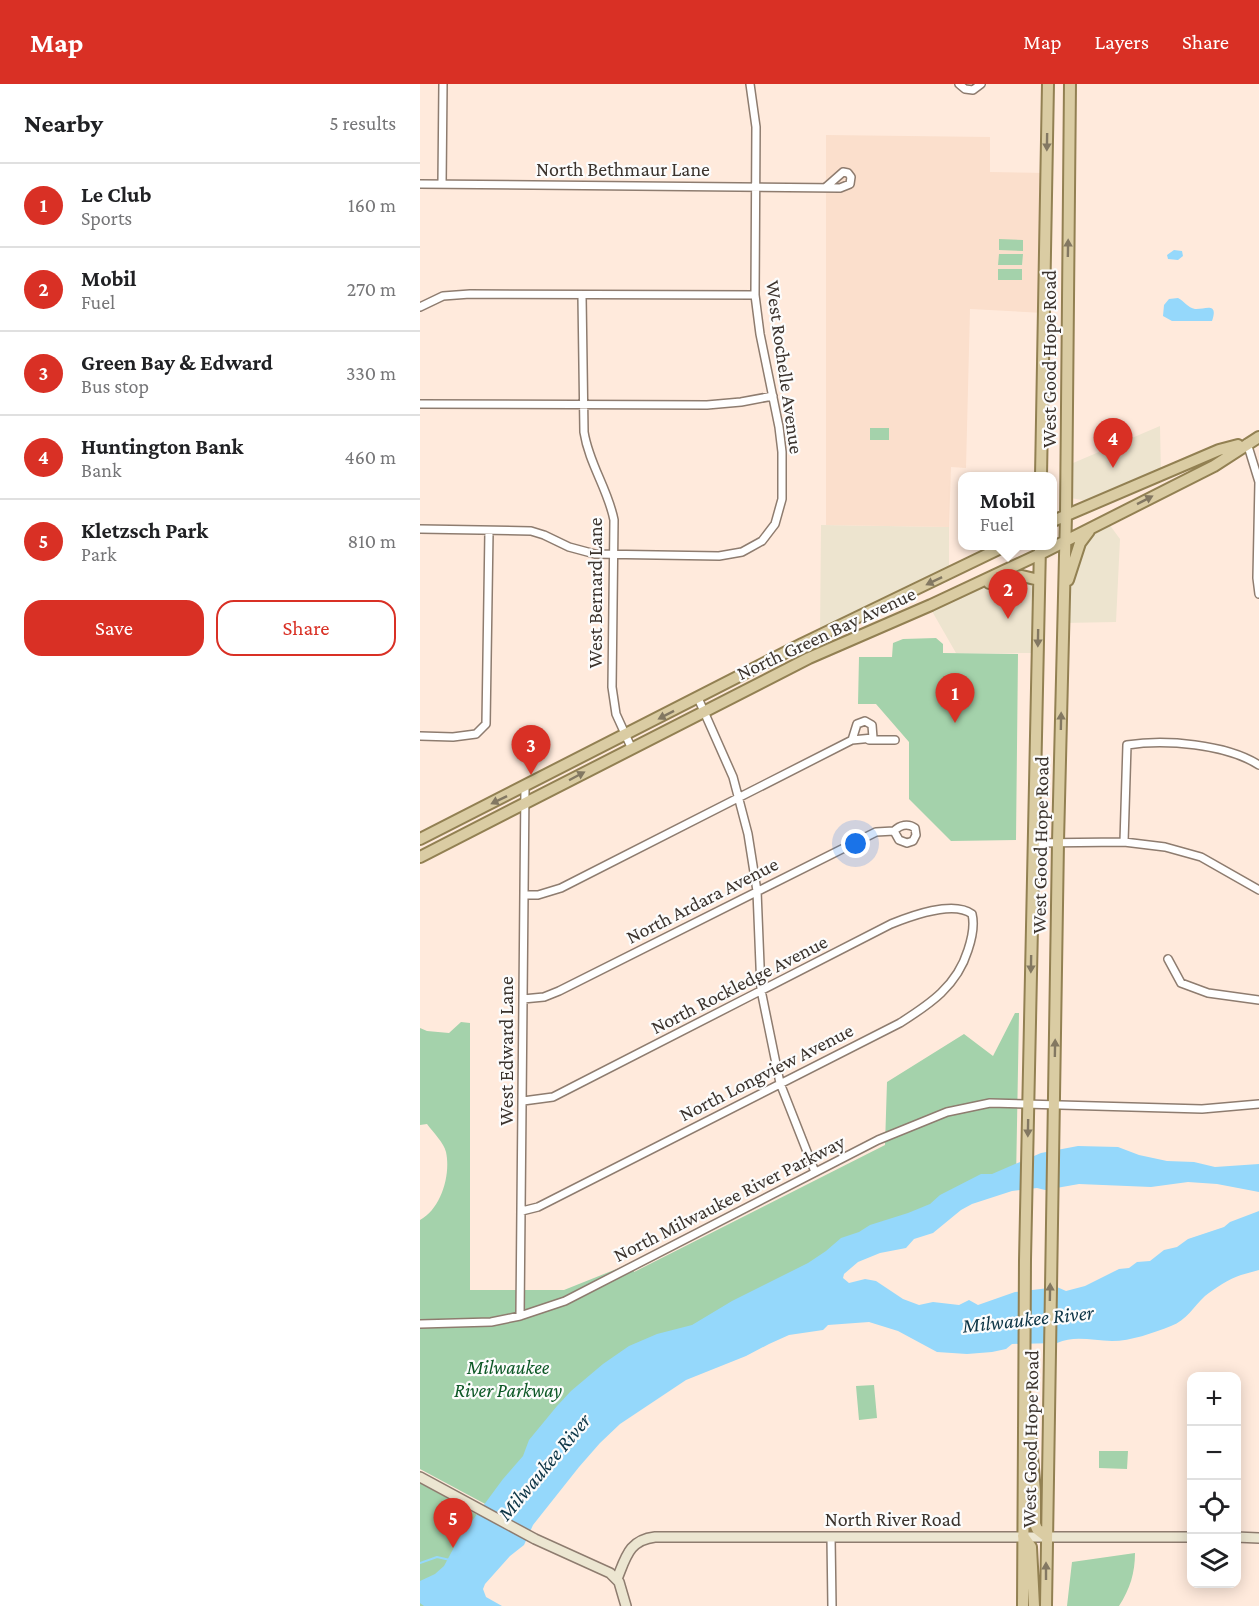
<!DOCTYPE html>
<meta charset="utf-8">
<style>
:root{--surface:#fff;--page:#f6f6f6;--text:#202124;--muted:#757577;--line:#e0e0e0;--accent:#d93025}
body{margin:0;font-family:"Crimson Pro",serif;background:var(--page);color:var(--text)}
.controls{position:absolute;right:18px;bottom:18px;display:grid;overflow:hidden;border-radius:12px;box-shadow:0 3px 15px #0003}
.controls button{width:54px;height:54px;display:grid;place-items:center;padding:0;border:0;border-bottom:2px solid var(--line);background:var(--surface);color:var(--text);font:30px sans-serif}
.you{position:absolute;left:436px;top:760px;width:21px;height:21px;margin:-15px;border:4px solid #fff;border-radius:50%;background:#1a73e8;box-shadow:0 0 0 9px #1a73e833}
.badge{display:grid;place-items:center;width:39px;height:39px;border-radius:50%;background:var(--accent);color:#fff;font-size:20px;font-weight:700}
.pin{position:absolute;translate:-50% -50px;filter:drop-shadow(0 2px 3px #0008)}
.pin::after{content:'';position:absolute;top:32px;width:21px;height:18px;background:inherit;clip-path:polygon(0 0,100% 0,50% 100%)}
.popup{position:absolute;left:538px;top:388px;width:99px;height:78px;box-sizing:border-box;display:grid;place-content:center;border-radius:12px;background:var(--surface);filter:drop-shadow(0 2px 4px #0005);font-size:20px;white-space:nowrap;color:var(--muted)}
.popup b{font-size:22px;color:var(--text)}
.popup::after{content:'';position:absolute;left:50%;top:100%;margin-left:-12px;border:12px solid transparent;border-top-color:var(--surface)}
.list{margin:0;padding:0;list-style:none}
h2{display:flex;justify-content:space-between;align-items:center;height:78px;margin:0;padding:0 24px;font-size:26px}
h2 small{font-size:20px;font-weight:400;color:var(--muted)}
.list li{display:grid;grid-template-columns:39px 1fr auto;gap:18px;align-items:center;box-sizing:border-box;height:84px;padding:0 24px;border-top:2px solid var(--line)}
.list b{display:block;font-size:22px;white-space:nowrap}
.list p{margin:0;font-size:20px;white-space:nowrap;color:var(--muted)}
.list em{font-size:20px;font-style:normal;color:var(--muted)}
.actions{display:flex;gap:12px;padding:18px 24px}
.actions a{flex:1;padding:14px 0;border:2px solid var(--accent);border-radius:18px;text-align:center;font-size:21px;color:var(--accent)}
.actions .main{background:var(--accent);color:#fff}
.icon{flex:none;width:33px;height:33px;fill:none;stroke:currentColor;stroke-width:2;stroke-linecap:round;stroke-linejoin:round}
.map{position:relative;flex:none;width:839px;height:1522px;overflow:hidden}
header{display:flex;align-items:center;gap:36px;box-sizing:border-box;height:84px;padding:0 30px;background:var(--accent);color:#fff}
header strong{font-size:28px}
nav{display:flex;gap:33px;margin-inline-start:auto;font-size:21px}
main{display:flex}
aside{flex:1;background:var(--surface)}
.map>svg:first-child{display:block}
.commercial{fill:#ede4cf}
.built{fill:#fbdfcc}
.green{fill:#a4d2ab}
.water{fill:#95d8fb}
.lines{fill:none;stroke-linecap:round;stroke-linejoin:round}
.stream{stroke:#95d8fb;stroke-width:2}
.street-casing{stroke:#8e7c6f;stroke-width:10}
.secondary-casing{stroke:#8e7c6f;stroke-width:12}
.primary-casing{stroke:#928052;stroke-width:14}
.street{stroke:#fff;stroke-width:7}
.secondary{stroke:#ece6d1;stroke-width:9}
.primary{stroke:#dacca3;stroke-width:10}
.oneway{fill:#837862}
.labels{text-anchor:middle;stroke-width:4.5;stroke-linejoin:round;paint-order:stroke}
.street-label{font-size:20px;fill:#3b332d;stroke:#fcfcfc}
.park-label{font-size:20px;font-style:italic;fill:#0d5826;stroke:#fcfcfc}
.water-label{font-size:21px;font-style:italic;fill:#0d3546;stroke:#fcfcfc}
</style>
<header>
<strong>Map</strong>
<nav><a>Map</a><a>Layers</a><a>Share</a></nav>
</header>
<main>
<aside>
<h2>Nearby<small>5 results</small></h2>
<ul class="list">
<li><span class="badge">1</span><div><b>Le Club</b><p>Sports</p></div><em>160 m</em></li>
<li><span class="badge">2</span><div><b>Mobil</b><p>Fuel</p></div><em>270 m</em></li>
<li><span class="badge">3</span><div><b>Green Bay &amp; Edward</b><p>Bus stop</p></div><em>330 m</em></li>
<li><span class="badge">4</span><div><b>Huntington Bank</b><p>Bank</p></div><em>460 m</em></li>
<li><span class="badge">5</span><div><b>Kletzsch Park</b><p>Park</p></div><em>810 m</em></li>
</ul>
<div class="actions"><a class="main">Save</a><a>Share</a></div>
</aside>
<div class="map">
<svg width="839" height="1522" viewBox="0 0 839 1522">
<rect width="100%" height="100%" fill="#ffeadc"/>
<path class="commercial" d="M740,342L741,391L667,417L651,414L646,382Z
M686,436L700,455L696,538L643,539L644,507L660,459Z
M401,441L529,443V490L400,552Z
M582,495L619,496L618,569H536L509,522L529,512Z"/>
<path class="built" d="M406,51L570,53V88L627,89L624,229L550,225L546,384L531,383L529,443L406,441Z"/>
<path class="green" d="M579,155L603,156V167L579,166Z
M579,170H603L602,181H578Z
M578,185H602V196H578Z
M450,344H469V356H450Z
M516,554L523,560V569L598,570L596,756L531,757L489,715V658L456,620H438L439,573H472L473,559L483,555Z
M595,929H599L596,1096L464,1158L67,1421L0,1385V1136C21,1125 31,1091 26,1068C24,1059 13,1048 7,1040L0,1041V944L7,947L29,949L41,938L50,939V1206H144L214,1178V1188L465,1061L467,998L544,950L573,972Z
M454,1301L457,1334L439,1336L436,1302Z
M679,1367H708L707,1385L679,1384Z
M0,1399L81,1444L37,1522H0Z
M715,1469C715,1489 710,1505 699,1522H647L652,1478Z"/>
<path class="water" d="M754,166L762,167L763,172L758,176L748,175L747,171Z
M758,214C764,217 768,224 775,225C784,226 799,217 792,237H752L743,232L744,221L749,215Z
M658,1062L698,1063L719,1071L747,1077L774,1078L795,1083L839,1080V1108L797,1100L768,1098L731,1103L659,1100L625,1106L617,1104L592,1107L552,1120L541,1126L513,1149L494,1155L486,1164L460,1169L438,1178L424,1190L423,1194L429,1199L445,1195L456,1197L483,1215L499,1221L513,1218L539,1221L549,1216L558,1221L595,1208L637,1203L646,1207L665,1202L699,1185L709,1184L717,1178L730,1177L744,1166L757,1163L768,1155L804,1143L810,1138L839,1127V1186C833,1188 827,1189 821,1191C809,1195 795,1204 785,1212C773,1223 767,1236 751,1242C733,1249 711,1257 692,1257C673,1257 655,1251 637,1259L592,1260L586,1265L572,1268L547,1270L517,1268L478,1247L449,1238L408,1241L403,1246L369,1251L349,1260L326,1272L266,1296L200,1340L180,1359L159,1383L113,1441L104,1461L90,1472L65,1500L63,1505L66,1513L82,1522H4L0,1519V1497L15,1490L24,1482L38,1456L83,1395L103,1372L109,1356L137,1322L151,1307L183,1280L209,1262L237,1250L272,1241L312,1217L388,1179L406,1167L421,1154L439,1148L450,1141L488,1129L510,1120L520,1111L561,1090H572L621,1069Z"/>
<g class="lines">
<path class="stream" d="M0,1479L17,1473L30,1476"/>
<g class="street-casing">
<path id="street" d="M539,0L545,5L553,6L561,0
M0,100L420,104L430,100L431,93L428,89L423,88L406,103
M22,100L23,0
M162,212L164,348C169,380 188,405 194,436L192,603L196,630L211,663
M0,223L23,212L50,210L335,211
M0,320L287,321L321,318L353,312
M827,359L839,398L837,494L839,510
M0,445L111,447L124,451L149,463L175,470L299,472L322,468L342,457L355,440L362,415V368L359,343L340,250L335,211L336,43L330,0
M278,614L313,693L328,750L337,807L341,906L360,999L395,1088
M0,652L33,653L56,650L66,640L69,447
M449,656H475
M704,758L707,661C745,655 806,660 839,681
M614,759L704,758L745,763L781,773L839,806
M104,811H118L141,804L432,656L453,654L452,641L445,637L437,640L432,656
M748,875L761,899L788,909L839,916
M103,915L124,913L139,907L456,748L474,747L479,756L487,759L493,757L496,751L495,744C488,739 480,741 474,747
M102,1127L118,1123L480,939C510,920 537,902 548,866C552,854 555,842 552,830C533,816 491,832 471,840L133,1013L103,1017
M100,1232L105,703
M0,1240L71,1238L100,1232L145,1217L458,1056L527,1028L570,1019L782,1025L839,1020
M411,1453L412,1522"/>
</g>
<g class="secondary-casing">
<path id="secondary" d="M0,1393L115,1455L190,1489L199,1498L206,1522
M816,1453L839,1454
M197,1495C206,1473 209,1456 235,1453H772"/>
</g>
<g class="primary-casing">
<path id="primary" d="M621,392L628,0
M633,437L799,366L818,361
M648,496L660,459L669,447
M569,499L602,492L619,496
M0,755L382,560L585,462
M0,773L389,574L511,521L620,470L794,382L839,353
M610,1348L615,1408V1440L617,1445L627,1453
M603,1452L611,1463L614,1522
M603,1522L605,1176L620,462
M626,1522L638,758L646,431L650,0"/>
</g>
<use href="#street" class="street"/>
<use href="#secondary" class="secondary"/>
<use href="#primary" class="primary"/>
</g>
<defs><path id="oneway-solid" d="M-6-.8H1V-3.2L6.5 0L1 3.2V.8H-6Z" transform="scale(1.5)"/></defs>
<g class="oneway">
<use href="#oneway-solid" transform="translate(627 58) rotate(91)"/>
<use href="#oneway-solid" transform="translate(648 164) rotate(-89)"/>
<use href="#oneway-solid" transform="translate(725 416) rotate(-27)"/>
<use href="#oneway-solid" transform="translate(514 497) rotate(154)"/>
<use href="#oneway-solid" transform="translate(618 554) rotate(91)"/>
<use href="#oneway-solid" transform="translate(246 631) rotate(153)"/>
<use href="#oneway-solid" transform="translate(641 637) rotate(-89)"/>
<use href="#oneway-solid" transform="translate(157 692) rotate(-28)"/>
<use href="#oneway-solid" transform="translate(79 716) rotate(154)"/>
<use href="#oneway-solid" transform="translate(611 880) rotate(91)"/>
<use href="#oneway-solid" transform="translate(635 964) rotate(-89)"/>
<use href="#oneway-solid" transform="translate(608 1044) rotate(91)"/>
<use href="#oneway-solid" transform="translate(630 1208) rotate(-89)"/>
<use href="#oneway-solid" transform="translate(626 1487) rotate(-90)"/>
</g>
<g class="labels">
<g class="street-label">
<text x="203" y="92">North Bethmaur Lane</text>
<text transform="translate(629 275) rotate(-90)" y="7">West Good Hope Road</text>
<text transform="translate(365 283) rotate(82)" y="7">West Rochelle Avenue</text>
<text transform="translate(175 509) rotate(-90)" y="7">West Bernard Lane</text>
<text transform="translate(406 549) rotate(-25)" y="7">North Green Bay Avenue</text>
<text transform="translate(620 761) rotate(-89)" y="7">West Good Hope Road</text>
<text transform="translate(282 816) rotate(-27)" y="7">North Ardara Avenue</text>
<text transform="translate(319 900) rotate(-27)" y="7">North Rockledge Avenue</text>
<text transform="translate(86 967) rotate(-90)" y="7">West Edward Lane</text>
<text transform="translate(346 988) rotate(-27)" y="7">North Longview Avenue</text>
<text transform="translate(309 1114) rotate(-27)" y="7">North Milwaukee River Parkway</text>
<text transform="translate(610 1355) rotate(-89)" y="7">West Good Hope Road</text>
<text x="473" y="1442">North River Road</text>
</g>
<g class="park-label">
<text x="88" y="1290">Milwaukee<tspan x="88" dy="23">River Parkway</tspan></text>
</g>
<g class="water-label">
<text transform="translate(608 1235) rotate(-6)" y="7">Milwaukee River</text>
<text transform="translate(124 1383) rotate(-50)" y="7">Milwaukee River</text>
</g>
</g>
</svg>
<div class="controls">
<button>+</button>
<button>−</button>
<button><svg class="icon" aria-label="locate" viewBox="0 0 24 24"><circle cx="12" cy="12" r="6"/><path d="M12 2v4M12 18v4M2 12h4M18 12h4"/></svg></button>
<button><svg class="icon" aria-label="layers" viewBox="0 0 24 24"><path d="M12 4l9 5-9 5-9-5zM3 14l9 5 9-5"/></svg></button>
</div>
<div class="you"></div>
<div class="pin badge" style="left:535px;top:639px">1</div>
<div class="pin badge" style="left:588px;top:535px">2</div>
<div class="popup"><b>Mobil</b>Fuel</div>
<div class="pin badge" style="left:111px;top:691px">3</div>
<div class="pin badge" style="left:693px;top:384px">4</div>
<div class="pin badge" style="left:33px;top:1464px">5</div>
</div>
</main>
